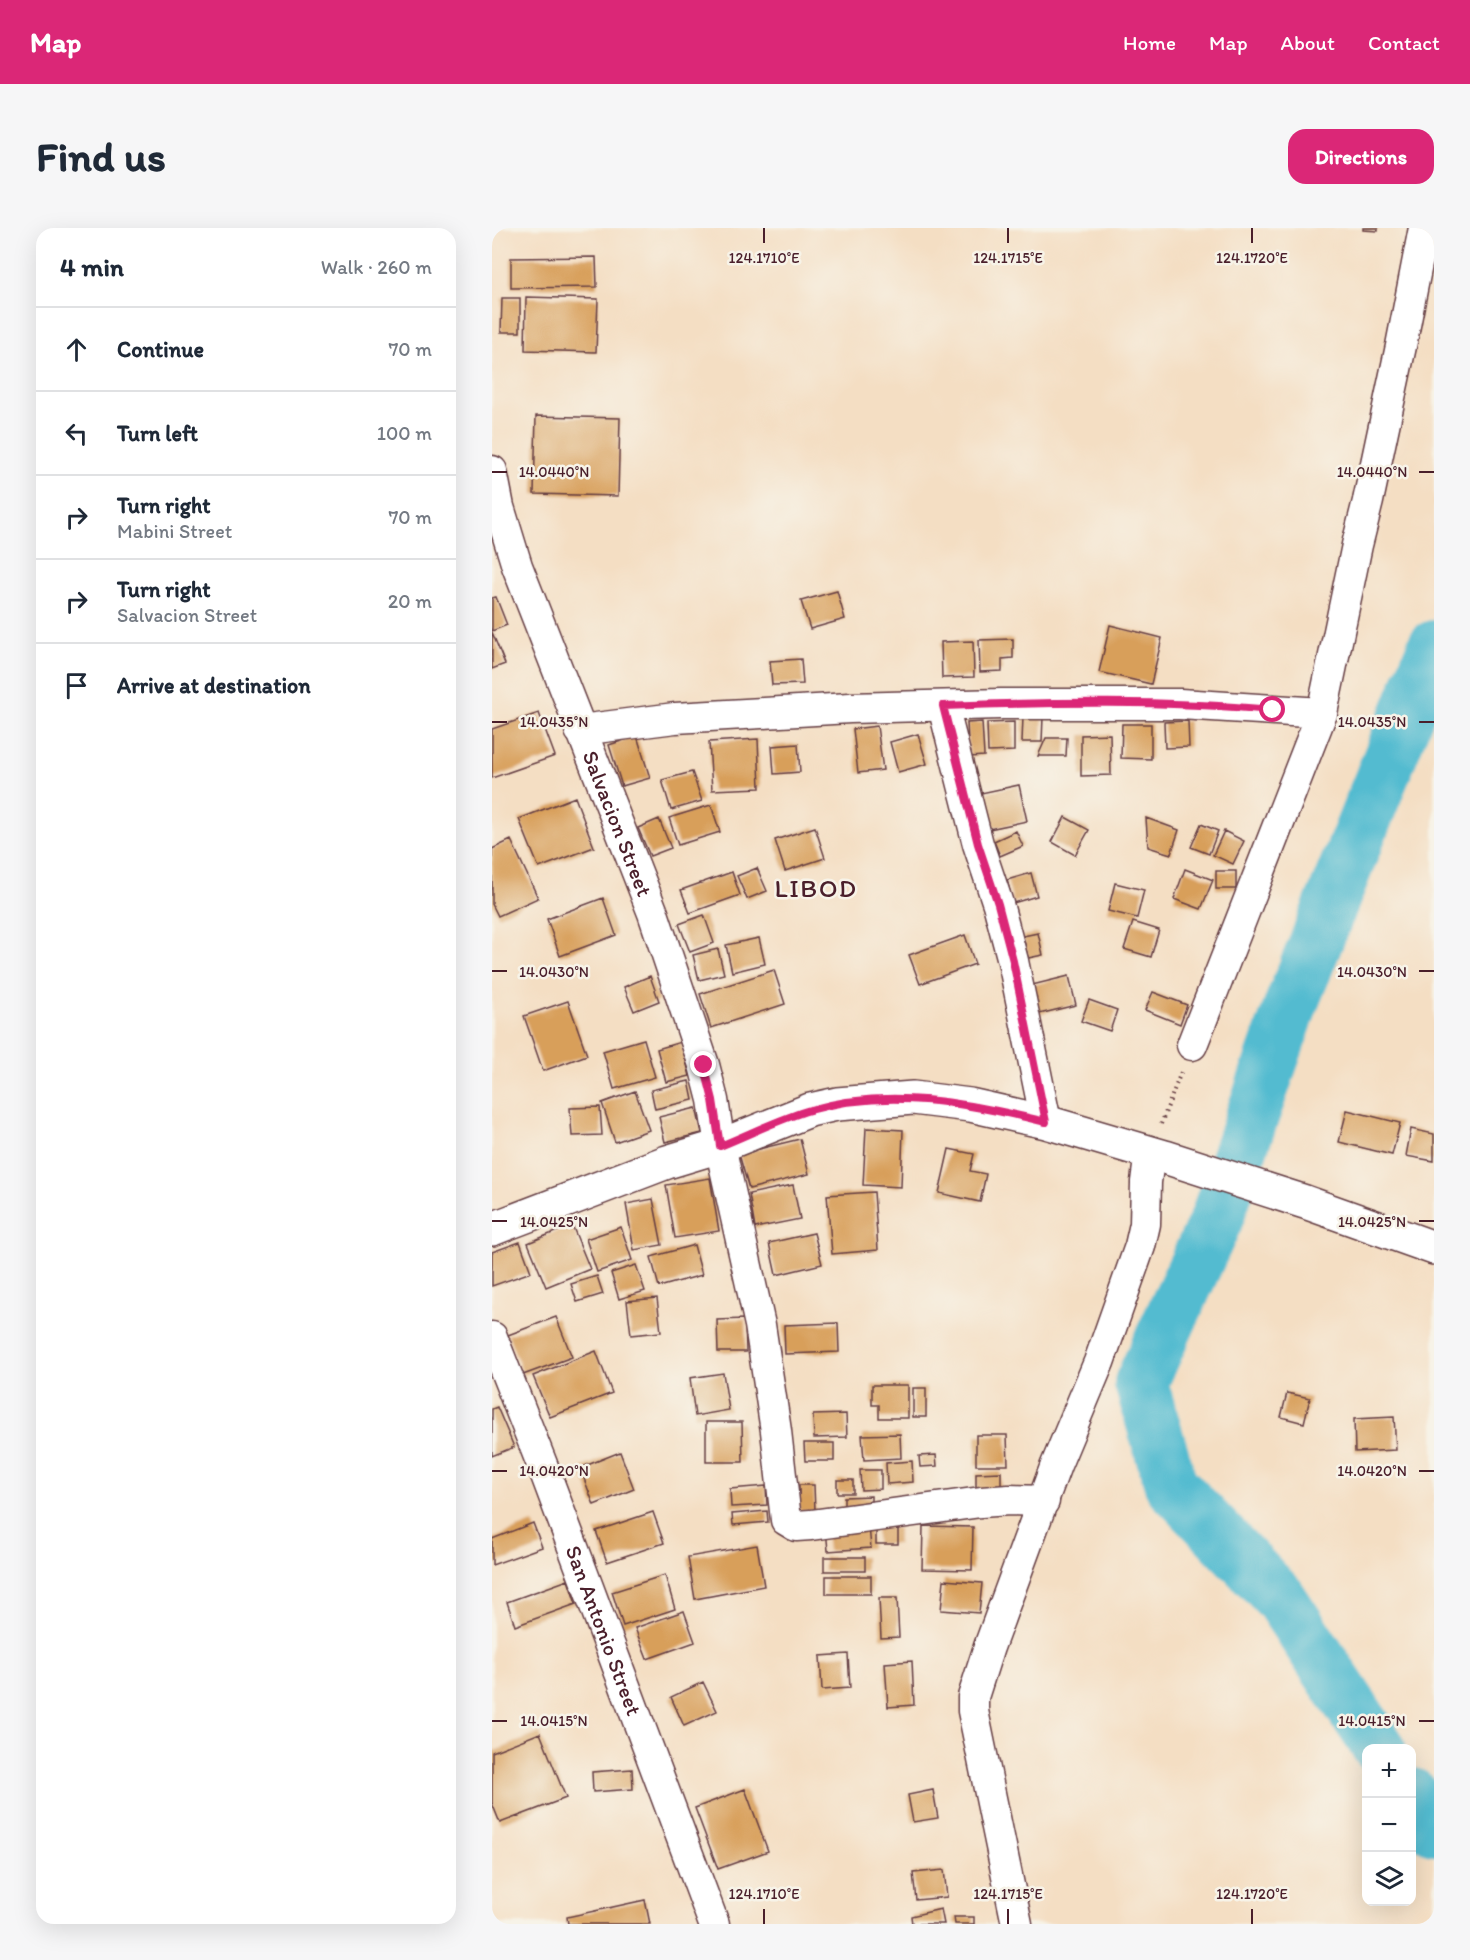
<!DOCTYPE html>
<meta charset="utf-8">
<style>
:root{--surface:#fff;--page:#f6f6f7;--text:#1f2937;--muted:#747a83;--line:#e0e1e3;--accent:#db2777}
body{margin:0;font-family:Itim,sans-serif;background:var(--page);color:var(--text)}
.controls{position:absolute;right:18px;bottom:18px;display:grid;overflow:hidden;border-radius:12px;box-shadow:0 6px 24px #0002}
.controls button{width:54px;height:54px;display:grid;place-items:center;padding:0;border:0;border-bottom:2px solid var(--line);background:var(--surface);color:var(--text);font:30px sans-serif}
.stop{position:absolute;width:18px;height:18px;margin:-14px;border:4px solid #db2777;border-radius:50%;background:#fff}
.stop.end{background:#db2777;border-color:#fff;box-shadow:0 2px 6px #0008}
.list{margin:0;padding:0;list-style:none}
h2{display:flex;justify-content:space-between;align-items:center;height:78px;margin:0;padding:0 24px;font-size:26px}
h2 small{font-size:20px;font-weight:400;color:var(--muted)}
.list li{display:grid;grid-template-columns:39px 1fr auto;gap:18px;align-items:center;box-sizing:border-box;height:84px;padding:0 24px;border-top:2px solid var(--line)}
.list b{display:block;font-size:22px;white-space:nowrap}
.list p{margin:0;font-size:20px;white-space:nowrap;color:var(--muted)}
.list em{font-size:20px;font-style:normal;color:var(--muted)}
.icon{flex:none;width:33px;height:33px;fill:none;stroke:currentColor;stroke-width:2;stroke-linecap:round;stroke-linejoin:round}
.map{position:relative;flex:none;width:942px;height:1696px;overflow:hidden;border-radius:18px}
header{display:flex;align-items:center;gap:36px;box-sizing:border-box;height:84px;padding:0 30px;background:var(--accent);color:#fff}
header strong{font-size:28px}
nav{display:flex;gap:33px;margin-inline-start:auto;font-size:21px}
.intro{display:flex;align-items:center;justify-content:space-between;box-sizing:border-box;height:144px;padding:0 36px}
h1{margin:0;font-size:42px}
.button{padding:15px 27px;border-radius:18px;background:var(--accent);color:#fff;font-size:21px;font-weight:700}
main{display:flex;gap:36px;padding:0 36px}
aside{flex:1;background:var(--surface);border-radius:18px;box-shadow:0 6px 24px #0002}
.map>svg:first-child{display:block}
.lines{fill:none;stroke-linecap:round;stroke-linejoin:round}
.river{stroke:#53bbd0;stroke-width:54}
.building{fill:#d89f5a}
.minor-casing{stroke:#643c42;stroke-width:33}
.major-casing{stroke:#643c42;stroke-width:36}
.path{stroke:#643c42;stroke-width:4;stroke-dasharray:1.5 4.5;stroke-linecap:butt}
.minor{stroke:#fff;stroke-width:30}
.major{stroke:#fff;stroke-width:33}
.route{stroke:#db2777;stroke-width:8}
.ticks{fill:none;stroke:#4a1f2b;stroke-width:2}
.labels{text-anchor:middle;stroke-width:5;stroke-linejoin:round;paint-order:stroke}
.street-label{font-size:22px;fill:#4a1f2b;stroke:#f7f3e8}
.quarter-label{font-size:26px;letter-spacing:1.5px;fill:#4a1f2b;stroke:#f7f3e8}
.ticks-label{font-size:15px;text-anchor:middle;fill:#4a1f2b;stroke:#f7f3e8;stroke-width:5;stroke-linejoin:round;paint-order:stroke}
</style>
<header>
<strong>Map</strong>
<nav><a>Home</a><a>Map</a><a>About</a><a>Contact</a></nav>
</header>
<div class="intro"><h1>Find us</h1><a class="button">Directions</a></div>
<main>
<aside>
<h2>4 min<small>Walk · 260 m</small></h2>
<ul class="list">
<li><svg class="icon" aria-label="ahead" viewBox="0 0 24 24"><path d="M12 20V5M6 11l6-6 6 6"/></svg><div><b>Continue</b></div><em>70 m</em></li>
<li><svg class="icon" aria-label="left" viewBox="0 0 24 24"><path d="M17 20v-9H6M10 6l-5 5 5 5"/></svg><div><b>Turn left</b></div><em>100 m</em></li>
<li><svg class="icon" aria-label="right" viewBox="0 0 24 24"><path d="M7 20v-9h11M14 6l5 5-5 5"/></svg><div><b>Turn right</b><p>Mabini Street</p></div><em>70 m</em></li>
<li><svg class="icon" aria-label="right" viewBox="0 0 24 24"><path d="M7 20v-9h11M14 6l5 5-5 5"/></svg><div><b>Turn right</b><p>Salvacion Street</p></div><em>20 m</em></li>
<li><svg class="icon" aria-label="arrive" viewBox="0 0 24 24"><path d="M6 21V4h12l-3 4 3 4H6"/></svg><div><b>Arrive at destination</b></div></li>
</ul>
</aside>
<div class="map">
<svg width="942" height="1696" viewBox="0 0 942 1696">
<rect width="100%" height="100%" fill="#f7f3e8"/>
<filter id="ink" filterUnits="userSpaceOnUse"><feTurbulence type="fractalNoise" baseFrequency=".0167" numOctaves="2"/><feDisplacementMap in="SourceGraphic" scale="12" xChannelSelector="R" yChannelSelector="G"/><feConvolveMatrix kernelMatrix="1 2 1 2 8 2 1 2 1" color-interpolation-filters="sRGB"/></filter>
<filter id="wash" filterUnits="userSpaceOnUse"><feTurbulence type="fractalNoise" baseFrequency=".008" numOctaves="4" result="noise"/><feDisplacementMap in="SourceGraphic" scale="24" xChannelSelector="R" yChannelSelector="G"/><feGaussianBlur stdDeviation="1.35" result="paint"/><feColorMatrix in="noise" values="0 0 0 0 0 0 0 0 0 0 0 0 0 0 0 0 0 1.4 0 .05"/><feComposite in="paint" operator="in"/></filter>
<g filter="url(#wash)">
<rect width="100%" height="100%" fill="#f4dec3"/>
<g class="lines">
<path class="river" d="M887,1520L788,1370L679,1257L649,1155L724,992L800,774L942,419
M920,1567L942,1600"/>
</g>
<g id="blocks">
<path class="building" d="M871,0H886V3L871,2Z
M104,29L105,59L19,60V30Z
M34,69L106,71L104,124L33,122Z
M10,70H28V104H9Z
M44,188L128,190L126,268L42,266Z
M345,363L353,391L318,401L309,373Z
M4,369L15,397L0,403V370Z
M618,397L670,410L659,456L607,444Z
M0,404L13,436L0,441Z
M521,411V430L510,431V443L488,444L487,412Z
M481,413L482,449L450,450L449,414Z
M309,431L311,456L280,457L278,433Z
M47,485L63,528L0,550V501Z
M531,489H551L550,514H530Z
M696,493L697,519L673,520L672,494Z
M490,494L492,528L477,529L475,495Z
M522,494V523L496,524L495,495Z
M630,496H659V531L629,530Z
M385,498L391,542L366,545L361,501Z
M426,506L435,536L406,544L398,514Z
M618,506L619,547L589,548V507Z
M145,508L158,550L130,558L117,517Z
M554,510H575L574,528H546Z
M266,511L268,560L220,562L217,514Z
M306,516L308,544L282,546L280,518Z
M200,544L210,573L179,582L170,552Z
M527,557L535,593L497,601L489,565Z
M83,569L102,619L47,640L27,591Z
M219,577L228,604L186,617L177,590Z
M573,589L597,602L583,627L560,614Z
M654,590L687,602L679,626L656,619Z
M167,591L179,620L158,628L146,600Z
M709,596L726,603L717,626L699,619Z
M323,599L333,630L293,643L283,612Z
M524,603L531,618L508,628L502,613Z
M732,603L752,613L741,636L721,627Z
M19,612L46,670L6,688L0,676V621Z
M265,640L275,663L255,671L245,648Z
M693,641L721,652L709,681L682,671Z
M724,643H744V661H724Z
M240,644L248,667L198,685L189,662Z
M539,645L545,668L521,675L515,652Z
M623,655L652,662L645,690L616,683Z
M111,670L124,707L68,728L55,691Z
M212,687L222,715L198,724L187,696Z
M641,694L667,702L659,729L632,721Z
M546,705L551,727L536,730L531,708Z
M473,707L483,736L428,756L417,727Z
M267,710L273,736L240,744L234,717Z
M226,721L232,746L207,752L201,727Z
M282,742L293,776L219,800L208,766Z
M158,748L167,773L142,783L132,759Z
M577,748L584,777L547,786L540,757Z
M661,764L695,777L688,796L653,782Z
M597,772L625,782L618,803L589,793Z
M76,773L95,827L51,843L32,788Z
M152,811L163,849L122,861L111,823Z
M189,814L198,848L174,854L165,821Z
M197,853L201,872L163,881L159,862Z
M143,863L157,902L123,914L110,875Z
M108,879L110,907L80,908L78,880Z
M204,880L210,905L173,914L167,889Z
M855,882L908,895L900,927L847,914Z
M374,900L411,902L409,959L371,957Z
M919,901L942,906V933L914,928Z
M308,911L317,946L257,961L247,926Z
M457,921L482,926L478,943L494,946L488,974L447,965Z
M218,950L227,1003L183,1010L174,957Z
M301,957L308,991L263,1000L257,966Z
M382,964L386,1022L340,1026L335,967Z
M161,971L170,1017L142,1022L134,976Z
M80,997L98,1041L54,1059L36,1015Z
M129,999L140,1032L105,1044L94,1011Z
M322,1005L330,1036L284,1047L277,1015Z
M28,1014L39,1044L0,1058V1024Z
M202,1017L210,1047L167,1059L159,1029Z
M144,1037L153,1063L127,1071L119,1045Z
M105,1048L111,1066L85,1074L79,1056Z
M165,1070L169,1104L139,1107L135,1073Z
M64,1089L80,1129L31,1147L16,1107Z
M253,1091L254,1124H226L225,1092Z
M346,1095L347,1124L293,1126L292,1097Z
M104,1123L120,1165L58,1189L41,1148Z
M231,1145L237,1182L203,1188L198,1150Z
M380,1157H416V1190H387V1177H380Z
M421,1160H434V1189H421Z
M795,1165L818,1170L812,1195L789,1189Z
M5,1179L22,1219L0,1228V1181Z
M354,1186L355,1209L322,1210L321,1187Z
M902,1189L904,1222L863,1224L862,1191Z
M214,1194H250L251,1234H214Z
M408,1206L409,1230L372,1232L370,1207Z
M484,1207H515L516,1237H484Z
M312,1215H342V1233H313Z
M128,1224L142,1261L102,1277L88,1240Z
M444,1227L445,1238L428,1239L427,1228Z
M420,1233L421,1254L395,1256L394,1235Z
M368,1242H389V1261L369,1262Z
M509,1244V1262L484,1263V1245Z
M345,1252H361V1265H345Z
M307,1257H322L323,1283H307Z
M274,1258L275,1277L239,1279L238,1261Z
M379,1268V1279L352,1280V1269Z
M275,1283L276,1294L241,1297L240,1286Z
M161,1284L172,1315L115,1334L104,1303Z
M41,1295L50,1319L0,1337V1311Z
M377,1298L379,1320L336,1323L334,1301Z
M431,1298L481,1299L480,1342L430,1341Z
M384,1300H406V1316H384Z
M265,1317L272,1358L203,1371L196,1329Z
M332,1329H373V1343H332Z
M173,1347L183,1381L131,1398L120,1364Z
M334,1348H379V1366H334Z
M76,1352L84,1376L23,1398L15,1374Z
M452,1352L490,1355L487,1385L449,1382Z
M387,1370H405L407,1409L389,1410Z
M192,1383L203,1414L155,1431L143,1400Z
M356,1426L358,1460L330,1462L328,1428Z
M420,1433L422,1477L396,1479L393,1435Z
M211,1454L225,1483L192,1498L179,1469Z
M48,1505L74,1570L8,1595L0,1575V1524Z
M140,1541L141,1561L101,1564L100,1544Z
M253,1561L276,1623L226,1641L203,1580Z
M441,1562L446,1590L421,1594L416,1567Z
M452,1642L455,1669L424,1672L421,1645Z
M153,1672L158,1696H76L75,1689Z
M449,1681L452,1696H420L419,1688Z
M462,1689H482V1696H463Z"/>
</g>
</g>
<g filter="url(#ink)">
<use href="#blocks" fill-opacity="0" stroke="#643c42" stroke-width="1.5"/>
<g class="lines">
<g class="minor-casing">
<g id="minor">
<path id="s1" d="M0,243L7,279L25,338L161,685L212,837L221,872L228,918L268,1097L284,1203L294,1292L304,1298L319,1297L489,1274L517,1272L552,1273"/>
<path d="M451,478L486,616L506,676L521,733L554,894"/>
<path d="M88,502L183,490L358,480L509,476H688L830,485"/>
<path d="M700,817L830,485L865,317L876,273L909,118L932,0"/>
<path id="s2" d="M0,1109L51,1239L222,1696"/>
<path d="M525,1696L481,1483V1469L497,1419L564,1237L607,1134L648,1018L653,996L654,954L658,924"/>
</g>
</g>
<g class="major-casing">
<path id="major" d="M0,1001L175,934L228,918L318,882L345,876L421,870L478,877L554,894L673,929L813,974L942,1020"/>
</g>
<path class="path" d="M669,896L689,844"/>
<use href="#minor" class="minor"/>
<use href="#major" class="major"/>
</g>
</g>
<g class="lines" filter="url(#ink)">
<path class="route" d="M212,837L221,872L228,918C258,906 287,891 318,882C397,859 476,875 554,894L521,733L506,676L486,616L451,478C561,474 671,472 781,482"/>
</g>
<path class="ticks" d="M272,0V15M516,0V15M760,0V15M0,244H15M927,244H942M0,494H15M927,494H942M0,743H15M927,743H942M0,993H15M927,993H942M0,1243H15M927,1243H942M0,1493H15M927,1493H942M272,1681V1696M516,1681V1696M760,1681V1696"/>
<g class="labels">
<g class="street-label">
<text dy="8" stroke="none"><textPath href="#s1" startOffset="375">Salvacion Street</textPath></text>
<text dy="8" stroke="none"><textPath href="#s2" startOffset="314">San Antonio Street</textPath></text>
</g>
<g class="quarter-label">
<text x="324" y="669">LIBOD</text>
</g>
</g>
<g class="ticks-label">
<text x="272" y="35">124.1710°E</text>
<text x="516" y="35">124.1715°E</text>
<text x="760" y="35">124.1720°E</text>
<text x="62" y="249">14.0440°N</text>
<text x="880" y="249">14.0440°N</text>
<text x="62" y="499">14.0435°N</text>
<text x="880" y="499">14.0435°N</text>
<text x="62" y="749">14.0430°N</text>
<text x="880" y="749">14.0430°N</text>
<text x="62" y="999">14.0425°N</text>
<text x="880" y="999">14.0425°N</text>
<text x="62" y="1248">14.0420°N</text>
<text x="880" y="1248">14.0420°N</text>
<text x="62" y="1498">14.0415°N</text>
<text x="880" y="1498">14.0415°N</text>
<text x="272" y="1671">124.1710°E</text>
<text x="516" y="1671">124.1715°E</text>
<text x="760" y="1671">124.1720°E</text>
</g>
</svg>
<div class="controls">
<button>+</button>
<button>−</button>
<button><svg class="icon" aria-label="layers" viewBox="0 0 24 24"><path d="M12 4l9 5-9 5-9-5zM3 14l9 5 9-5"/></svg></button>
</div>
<div class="stop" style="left:781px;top:482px"></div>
<div class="stop end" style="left:212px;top:837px"></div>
</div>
</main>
